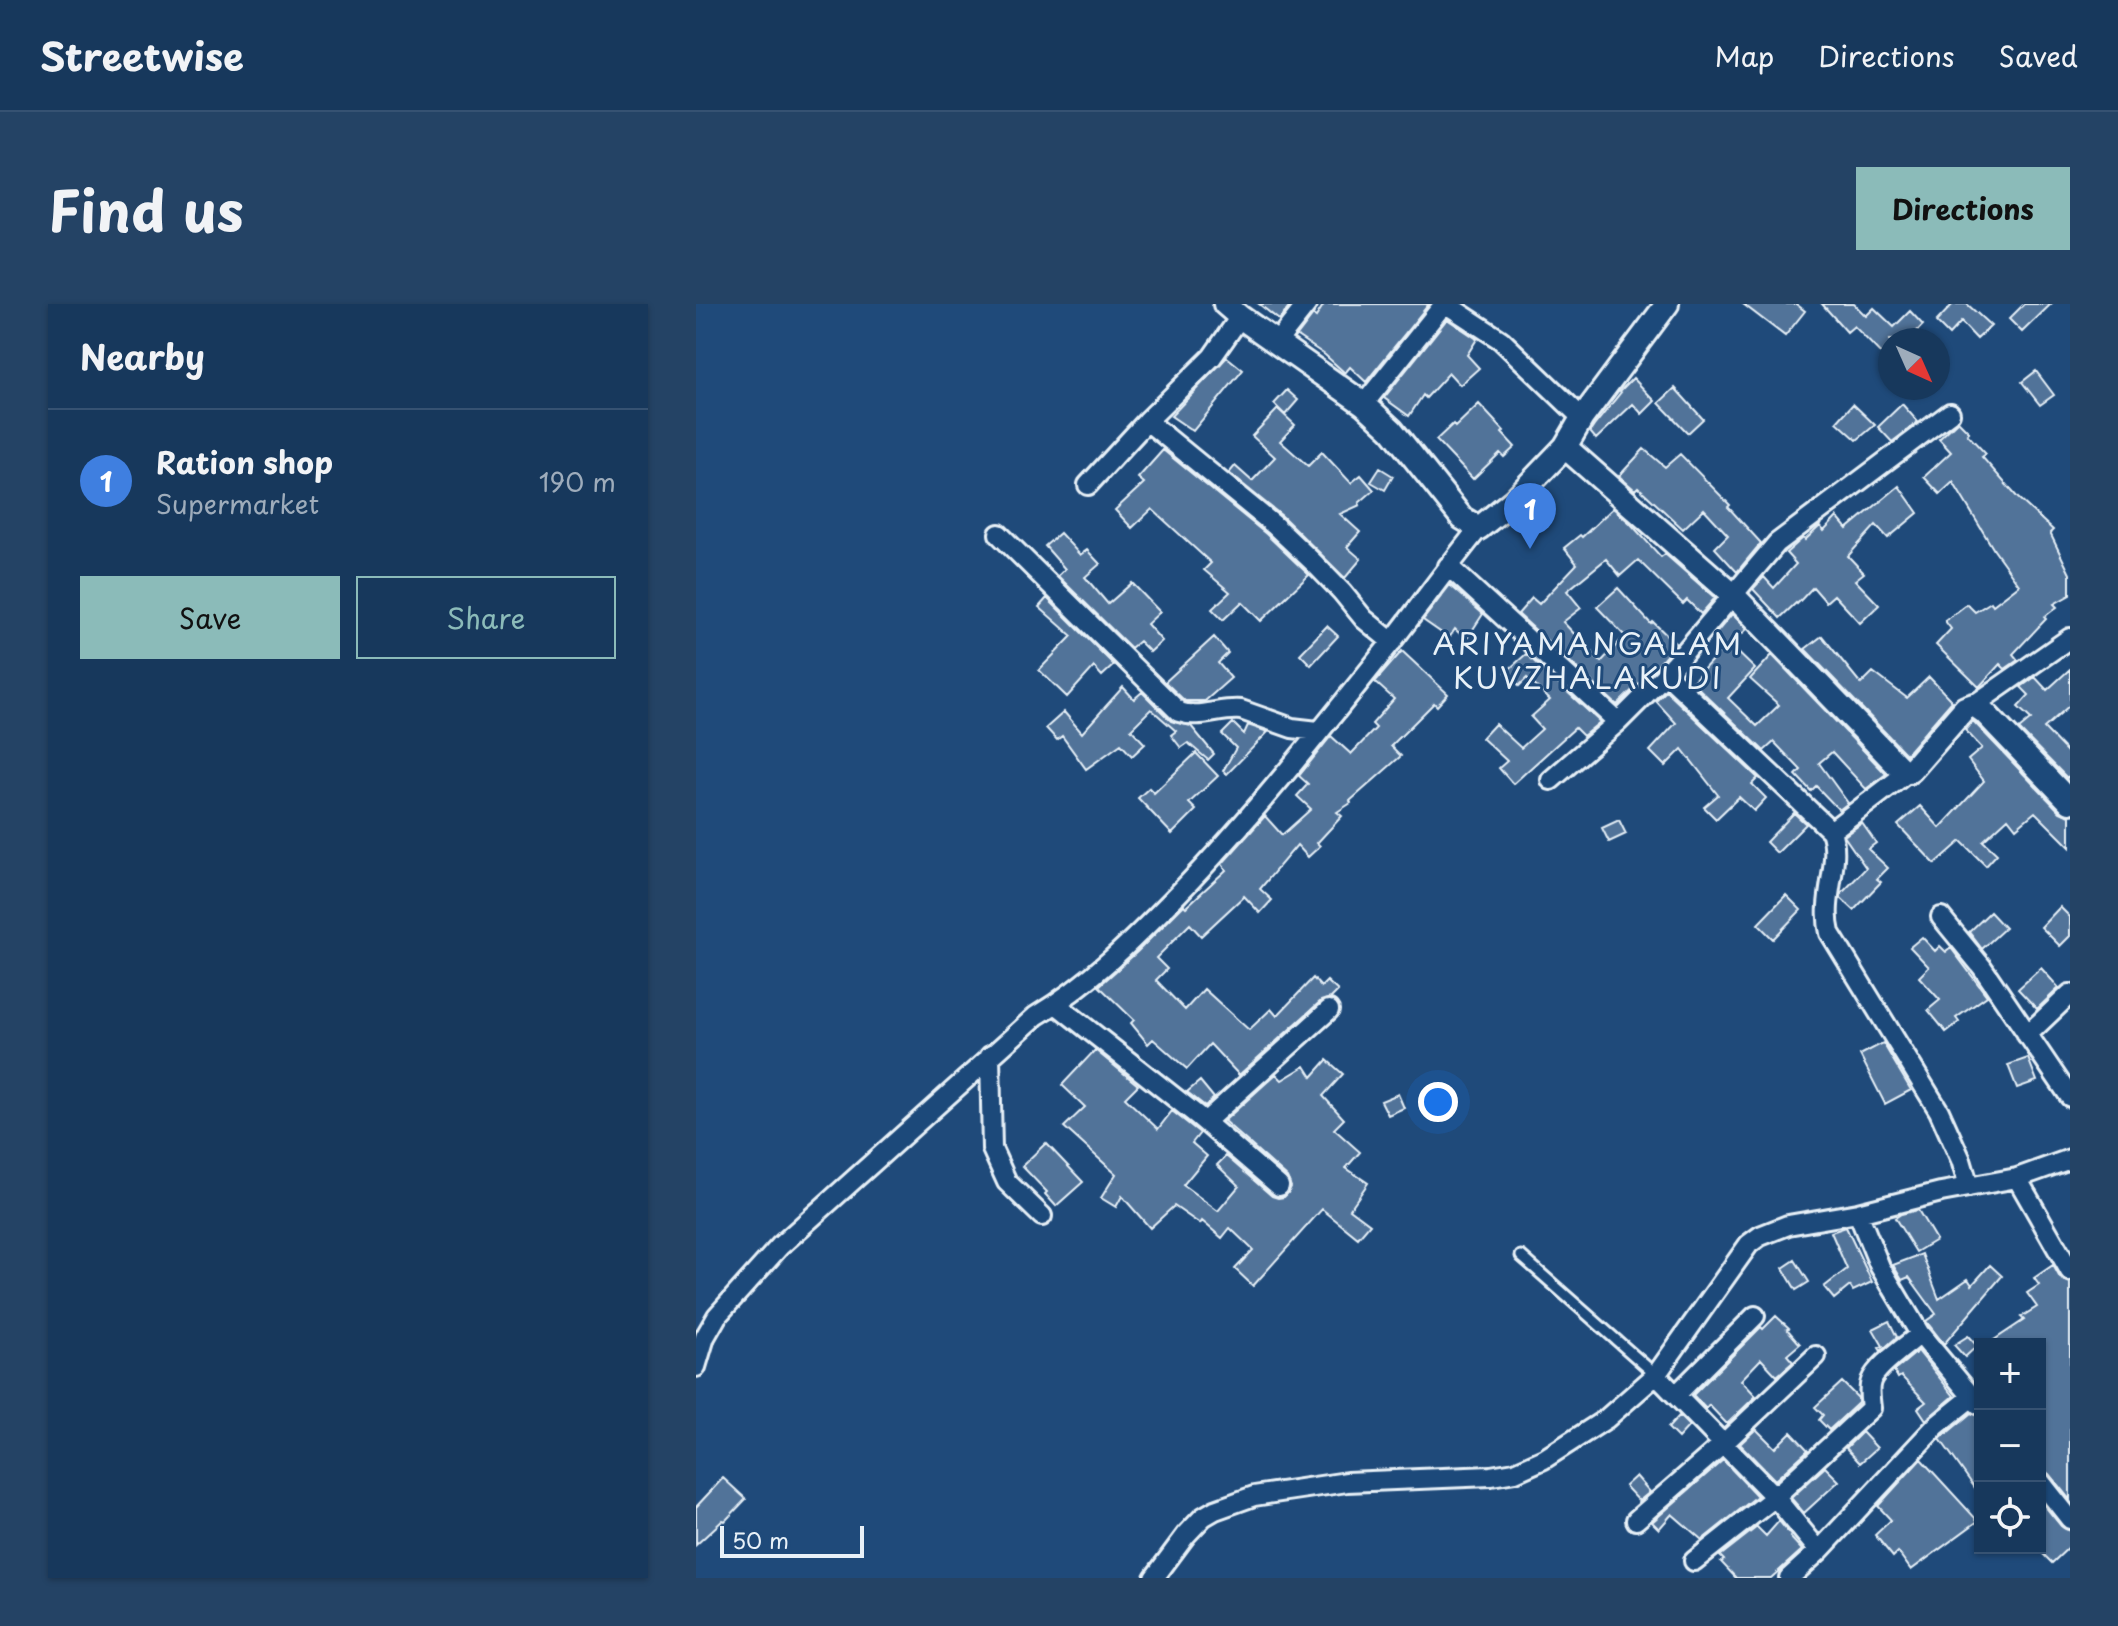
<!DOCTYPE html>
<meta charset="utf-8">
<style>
:root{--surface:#17385c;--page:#244365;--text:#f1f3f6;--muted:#9eacbb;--line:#365272;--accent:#8bbbb9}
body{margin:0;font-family:"Playpen Sans",sans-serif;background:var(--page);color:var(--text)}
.controls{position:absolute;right:24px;bottom:24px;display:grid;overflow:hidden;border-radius:0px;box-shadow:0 2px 6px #0004}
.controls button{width:72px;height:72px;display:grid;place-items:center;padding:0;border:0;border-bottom:2px solid var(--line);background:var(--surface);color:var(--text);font:40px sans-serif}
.compass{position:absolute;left:1182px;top:24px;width:72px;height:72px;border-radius:50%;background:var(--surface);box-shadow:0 2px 6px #0004;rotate:135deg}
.scale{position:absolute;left:24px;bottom:20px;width:144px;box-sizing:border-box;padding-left:8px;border:4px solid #e8f1f8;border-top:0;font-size:22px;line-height:28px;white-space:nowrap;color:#e8f1f8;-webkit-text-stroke:6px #1f4a7a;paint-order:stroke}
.you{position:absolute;left:742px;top:798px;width:28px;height:28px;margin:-20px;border:6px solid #fff;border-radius:50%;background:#1a73e8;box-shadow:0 0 0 12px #1a73e833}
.badge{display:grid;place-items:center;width:52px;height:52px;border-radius:50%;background:var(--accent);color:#fff;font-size:26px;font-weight:700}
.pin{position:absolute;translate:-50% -66px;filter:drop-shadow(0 2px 4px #0008)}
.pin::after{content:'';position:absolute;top:42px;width:28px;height:24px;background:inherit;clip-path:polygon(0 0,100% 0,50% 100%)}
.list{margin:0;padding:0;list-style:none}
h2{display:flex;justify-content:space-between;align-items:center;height:104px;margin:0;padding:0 32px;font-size:34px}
h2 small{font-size:26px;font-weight:400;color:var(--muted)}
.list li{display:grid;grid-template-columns:52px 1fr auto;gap:24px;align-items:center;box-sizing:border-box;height:144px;padding:0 32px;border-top:2px solid var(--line)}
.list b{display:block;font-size:30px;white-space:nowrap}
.list p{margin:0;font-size:26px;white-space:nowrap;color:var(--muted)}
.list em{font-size:26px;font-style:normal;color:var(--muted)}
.actions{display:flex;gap:16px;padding:24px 32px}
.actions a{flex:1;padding:18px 0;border:2px solid var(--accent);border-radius:0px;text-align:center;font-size:28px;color:var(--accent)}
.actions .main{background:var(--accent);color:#111}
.icon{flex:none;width:44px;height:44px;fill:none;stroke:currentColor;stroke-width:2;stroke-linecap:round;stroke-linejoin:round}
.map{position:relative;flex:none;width:1374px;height:1274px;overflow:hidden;border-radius:0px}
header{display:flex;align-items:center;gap:48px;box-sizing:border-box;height:112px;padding:0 40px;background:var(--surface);border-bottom:2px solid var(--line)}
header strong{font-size:38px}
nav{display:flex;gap:44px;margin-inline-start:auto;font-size:28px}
.intro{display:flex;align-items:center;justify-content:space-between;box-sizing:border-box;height:192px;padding:0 48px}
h1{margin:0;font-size:56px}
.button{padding:20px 36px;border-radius:0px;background:var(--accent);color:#111;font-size:28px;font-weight:700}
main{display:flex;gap:48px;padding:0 48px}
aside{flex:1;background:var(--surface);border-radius:0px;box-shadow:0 2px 6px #0004}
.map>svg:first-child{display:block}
.building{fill:#517399;stroke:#e8f1f8;stroke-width:2}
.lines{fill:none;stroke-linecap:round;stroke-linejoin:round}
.service-casing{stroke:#e8f1f8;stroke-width:15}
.minor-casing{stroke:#e8f1f8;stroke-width:24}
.tertiary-casing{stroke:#e8f1f8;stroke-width:28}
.service{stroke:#1f4a7a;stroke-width:9}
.minor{stroke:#1f4a7a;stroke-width:18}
.tertiary{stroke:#1f4a7a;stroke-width:22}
.labels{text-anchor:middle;stroke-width:6;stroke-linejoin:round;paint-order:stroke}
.quarter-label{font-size:30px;letter-spacing:2px;fill:#e8f1f8;stroke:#1f4a7a}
</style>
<header>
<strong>Streetwise</strong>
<nav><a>Map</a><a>Directions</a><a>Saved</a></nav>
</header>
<div class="intro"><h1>Find us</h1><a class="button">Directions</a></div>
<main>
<aside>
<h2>Nearby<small></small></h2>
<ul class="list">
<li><span class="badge" style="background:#3f7fe0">1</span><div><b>Ration shop</b><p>Supermarket</p></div><em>190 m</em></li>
</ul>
<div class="actions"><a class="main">Save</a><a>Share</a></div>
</aside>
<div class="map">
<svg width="1374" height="1274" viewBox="0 0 1374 1274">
<rect width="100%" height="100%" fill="#1f4a7a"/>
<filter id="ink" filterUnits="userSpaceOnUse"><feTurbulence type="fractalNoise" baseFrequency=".0125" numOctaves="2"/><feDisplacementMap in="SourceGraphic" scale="16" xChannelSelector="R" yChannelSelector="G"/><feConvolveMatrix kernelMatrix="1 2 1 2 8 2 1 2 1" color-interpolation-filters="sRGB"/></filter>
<g filter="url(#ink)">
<path class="building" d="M563,0H593L595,1L583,16Z
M628,0H733L670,78L654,63L649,69L629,51L601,32L617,11L620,13Z
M1047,0H1100L1109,7L1089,32Z
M1126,0H1158L1170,12L1178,4L1198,23L1214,7L1227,21L1212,36H1194V59L1158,22L1151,28Z
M1257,0H1271L1295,22L1281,35L1265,18L1253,31L1240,18Z
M1328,0H1355L1326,28L1313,15Z
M751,15L781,35L771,51L783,64L764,81L753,69L730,94L727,91L713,112L688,94Z
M531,53L547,66L497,127L475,112Z
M1340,67L1358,91L1344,101L1326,78Z
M937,74L959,97L946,110L937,100L900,135L894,128L898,122L925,88L924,87Z
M979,84L1007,115L992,129L963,99Z
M591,86L602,96L589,111L578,100Z
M783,100L808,127L806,129L819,143L808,153L804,149L777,175L740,136L757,120L759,123Z
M1157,100L1179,121L1161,136L1141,118Z
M1206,100L1222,118L1196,138L1182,123Z
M582,105L599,121L584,137L612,162L626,148L655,179L665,171L678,186L663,199L664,201L644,210L664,228L651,243L665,255L649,274L586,212L533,169L539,162L556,177L579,153L556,132Z
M1262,117L1273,128L1271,130L1290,150L1286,153L1322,194L1357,226L1354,229L1374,270V291L1358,300L1361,303L1348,313L1350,315L1317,350L1322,356L1309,365L1304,360L1283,383L1240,341L1255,325L1249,317L1271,300L1279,308L1295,298L1297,301L1323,281L1298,246L1257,178L1244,190L1228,173L1255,148L1243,135Z
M948,145L969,163L984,150L1034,201L1032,203L1065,239L1041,268L1019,244L1032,231L1008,205L987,225L942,183L939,186L923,172Z
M467,146L570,230L613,271L565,317L546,298L527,316L516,305L534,288L508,266L515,259L456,205L436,224L419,206L448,179L442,174Z
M684,164L697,172L689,186L675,178Z
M1203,182L1222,209L1192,234L1180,221L1152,252L1168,269L1159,276L1183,301L1164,319L1138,291L1130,298L1117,283L1101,300L1100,299L1084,314L1057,285L1068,273L1078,284L1100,260L1090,249L1107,234L1109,236L1124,222L1128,227L1141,213L1151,225Z
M917,204L934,219L965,253L969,250L1019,294L1005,310L991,296L987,300L942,256L924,272L910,255L871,287L885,304L867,318L905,358L929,332L901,303L922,284L955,320L957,318L980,340L961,362L921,401L822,310L836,294L843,300L881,260L868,244L884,231L886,233Z
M364,229L384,251L391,246L404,260L389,273L412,300L436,279L464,308L451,320L466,337L454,348L443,337L435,344L362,272L369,265L349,242Z
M754,281L787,310L770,336L759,325L753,334L727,316Z
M351,294L418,361L406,372L398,363L371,393L343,366L376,332L343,303Z
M1036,310L1051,325L1034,341L1059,365L1032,394L1061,422L1083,401L1054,375L1076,351L1190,470L1170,485L1136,448L1123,459L1152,499L1143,506L1120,482L1115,487L1100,471L1105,466L1078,438L1068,447L996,378L1027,344L1017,333Z
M631,322L642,332L615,361L604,350Z
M1126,332L1165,380L1177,368L1211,394L1233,373L1256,397L1210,450L1109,345Z
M518,333L532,349L522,359L535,374L509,397H489L469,378Z
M706,347L752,390L741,402L738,399L695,442L705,452L654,497L655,499L641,508L646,512L621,539L624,542L612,553L601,541L564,585L576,596L564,609L548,592L505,632L494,620L460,654L471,665L460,676L489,706L508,685L553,726L575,705L581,712L617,674L625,683L631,677L642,687L635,694L625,697L543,771L514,740L491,765L457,735L452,740L435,719L438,716L403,682L441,648L488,601L490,603L530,566L526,560L569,512L586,531L615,505L601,492L612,480L603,472L635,432L655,450L680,424L676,420L698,395L679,378Z
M830,350L904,418L887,432L879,424L817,480L803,464L811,457L786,434L799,420L825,444L846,425L835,413L854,396L831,374L823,382L810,368Z
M1374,365V401L1348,424L1374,451V471L1371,474L1323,425L1335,415L1322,403L1333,391L1325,383L1339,373L1351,386Z
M427,383L438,395L446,388L475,417L495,422L518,450L512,456L492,439L485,444L475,431L480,427L455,405L435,425L449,440L436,452L425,440L390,465L366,432L361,436L350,424L368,408L386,429Z
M970,387L1062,474L1056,480L1070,494L1058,507L1043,493L1020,515L1008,503L1022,491L986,445L969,462L954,447L980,419L960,397Z
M1277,417L1364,508L1374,512V543L1339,508L1320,524L1312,514L1287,537L1301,550L1290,562L1265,537L1239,560L1202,521L1224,502L1244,524L1288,477L1272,456L1286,444L1269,426Z
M537,419L548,430L552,421L572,428L531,470L527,467L540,444L526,430Z
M500,449L522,472L493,499L500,506L476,530L442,494L453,484L458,489Z
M1098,509L1110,520L1081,549L1070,538Z
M923,516L930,530L913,538L906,524Z
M1166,519L1180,539L1172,545L1192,564L1181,575L1185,578L1158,606L1145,594V590L1170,564L1148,532Z
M1090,591L1105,606L1077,635L1062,620Z
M1364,603L1374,613V632L1364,642L1345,623Z
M1294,608L1309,624L1286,645L1273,628Z
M1226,633L1239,647L1244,642L1250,648L1255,644L1291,692L1260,714L1263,718L1250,728L1232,706L1244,696L1223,673L1233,663L1214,643Z
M1345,664L1363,684L1341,705L1322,685Z
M1187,739L1215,786L1189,800L1164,751Z
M399,746L442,781L429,794L462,825L476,807L504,829L496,839L511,852L487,881L522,907L543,882L521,861L530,852L576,892L582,894L588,893L592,889L595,883L591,873L528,817L580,770L586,776L609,762L616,773L631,756L647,770L627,792L648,815L638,825L664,848L650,864L672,879L654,905L674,920L662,934L626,905L557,982L539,965L557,946L534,924L526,934L506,917L504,920L478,902L454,924L426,892L420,903L405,894L420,870L368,823L389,803L366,781Z
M1332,754L1341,777L1321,784L1312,761Z
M504,777L518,794L509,802L491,788Z
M702,790L708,804L692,811L685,797Z
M350,839L387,878L360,902L349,890L351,888L326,862Z
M1222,906L1240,936L1220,948L1199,914L1205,910Z
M1150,923L1176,978L1157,987L1154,982L1138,995L1128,983L1151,965L1135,928Z
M1226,950L1243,995L1272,975L1276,981L1294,961L1306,972L1248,1040L1230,1017L1240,1010L1213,973L1206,976L1197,961Z
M1099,956L1113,978L1100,986L1087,964Z
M1357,961L1364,974L1374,979V1196L1353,1170L1344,1165V1040H1292L1328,1016L1325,1013L1341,1003L1331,989L1343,981L1338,974Z
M1080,1012L1093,1024L1091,1025L1104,1040L1091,1051L1097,1058L1081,1072L1065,1055L1045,1076L1060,1092L1031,1120L1013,1101L1010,1105L997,1091L1065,1023L1067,1025Z
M1193,1017L1201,1033L1185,1047L1183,1044L1187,1042L1177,1025Z
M1272,1032L1281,1042L1269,1053L1258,1041Z
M1222,1047L1258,1092L1230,1116L1222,1104L1230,1098L1205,1072L1202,1074L1198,1067Z
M1146,1078L1162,1094V1099L1133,1126L1123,1116L1127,1111L1119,1103Z
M1275,1109L1284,1112V1191L1244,1135Z
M983,1112L993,1122L982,1134L972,1124Z
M1060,1125L1079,1144L1095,1128L1112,1146L1079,1176L1044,1140Z
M1166,1128L1181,1144L1164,1159L1150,1144Z
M1225,1155L1282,1217L1215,1266L1202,1248L1197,1253L1179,1231L1195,1216L1182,1202Z
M1027,1156L1061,1192L1006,1236L976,1210L963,1225L956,1218Z
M1129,1163L1143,1177L1108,1209L1095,1194Z
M940,1172L954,1188L943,1197L929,1182Z
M27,1174L50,1195L29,1217L27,1216L0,1241V1203Z
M1344,1196L1365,1222L1374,1227V1242L1356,1259L1344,1247Z
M1083,1217L1095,1232L1094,1233L1106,1246L1075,1274H1040L1025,1258L1028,1256L1024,1252L1061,1223L1070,1232Z"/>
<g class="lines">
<g class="service-casing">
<path id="service" d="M825,952L960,1071"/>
</g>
<g class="minor-casing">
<path id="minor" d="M750,0L805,36L886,114
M581,38L611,0
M668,100L748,0
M451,117L578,221L617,258L646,288L668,315L696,338
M392,181L451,117L516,53L544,13
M303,230L483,408C503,415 524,404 545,406L596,424L622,427
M752,262L922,418
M970,370L1135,527C1146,557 1125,594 1134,629L1243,807L1265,856L1273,883
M1278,401L1374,334
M855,476L922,418L970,370L1081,239L1254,109
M1135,527L1212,468
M1245,613L1286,663L1374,793
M360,700L502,812L583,882
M1331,731L1374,690
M294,752L296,845L311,878L346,912
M509,818L633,706
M1321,874L1374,967
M1162,909L1184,963L1224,1030L1282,1100
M0,1063L9,1033L21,1012L84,942L340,712C394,680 439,634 482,590C558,511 626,425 694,340C724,302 752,262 783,224
M960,1071L1079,1193L1123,1247
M980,1091L1059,1012
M1344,1177L1374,1215
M940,1216L1026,1141L1120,1052
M998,1257L1079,1193L1175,1104C1174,1095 1172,1085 1175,1077C1181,1061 1211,1042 1224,1030
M458,1274L490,1231L507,1213L519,1206L558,1192L651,1178L795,1172L819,1168L848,1155L910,1115L960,1071L1053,940L1064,932L1092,921L1162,909L1245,888L1321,874L1374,855
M1093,1274L1123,1247L1240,1122L1276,1093"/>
</g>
<g class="tertiary-casing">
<path id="tertiary" d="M529,0L544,13L668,100L696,126L766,214L783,224L818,196L869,143L886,114L971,0
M869,143L1037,291L1206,466L1212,468L1215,466L1269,404L1278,401L1288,408L1374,498"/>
</g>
<use href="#service" class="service"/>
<use href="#minor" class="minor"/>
<use href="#tertiary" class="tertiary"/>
</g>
</g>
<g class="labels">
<g class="quarter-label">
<text x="892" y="351">ARIYAMANGALAM<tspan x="892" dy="34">KUVZHALAKUDI</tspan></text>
</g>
</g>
</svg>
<div class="controls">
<button>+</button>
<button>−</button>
<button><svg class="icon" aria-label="locate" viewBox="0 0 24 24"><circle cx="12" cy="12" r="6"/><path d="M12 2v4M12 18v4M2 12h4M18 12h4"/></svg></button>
</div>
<svg class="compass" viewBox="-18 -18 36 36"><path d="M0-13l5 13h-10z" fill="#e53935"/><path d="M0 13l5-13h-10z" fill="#9eacbb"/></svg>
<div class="scale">50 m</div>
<div class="you"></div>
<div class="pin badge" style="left:834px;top:245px;background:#3f7fe0">1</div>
</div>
</main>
